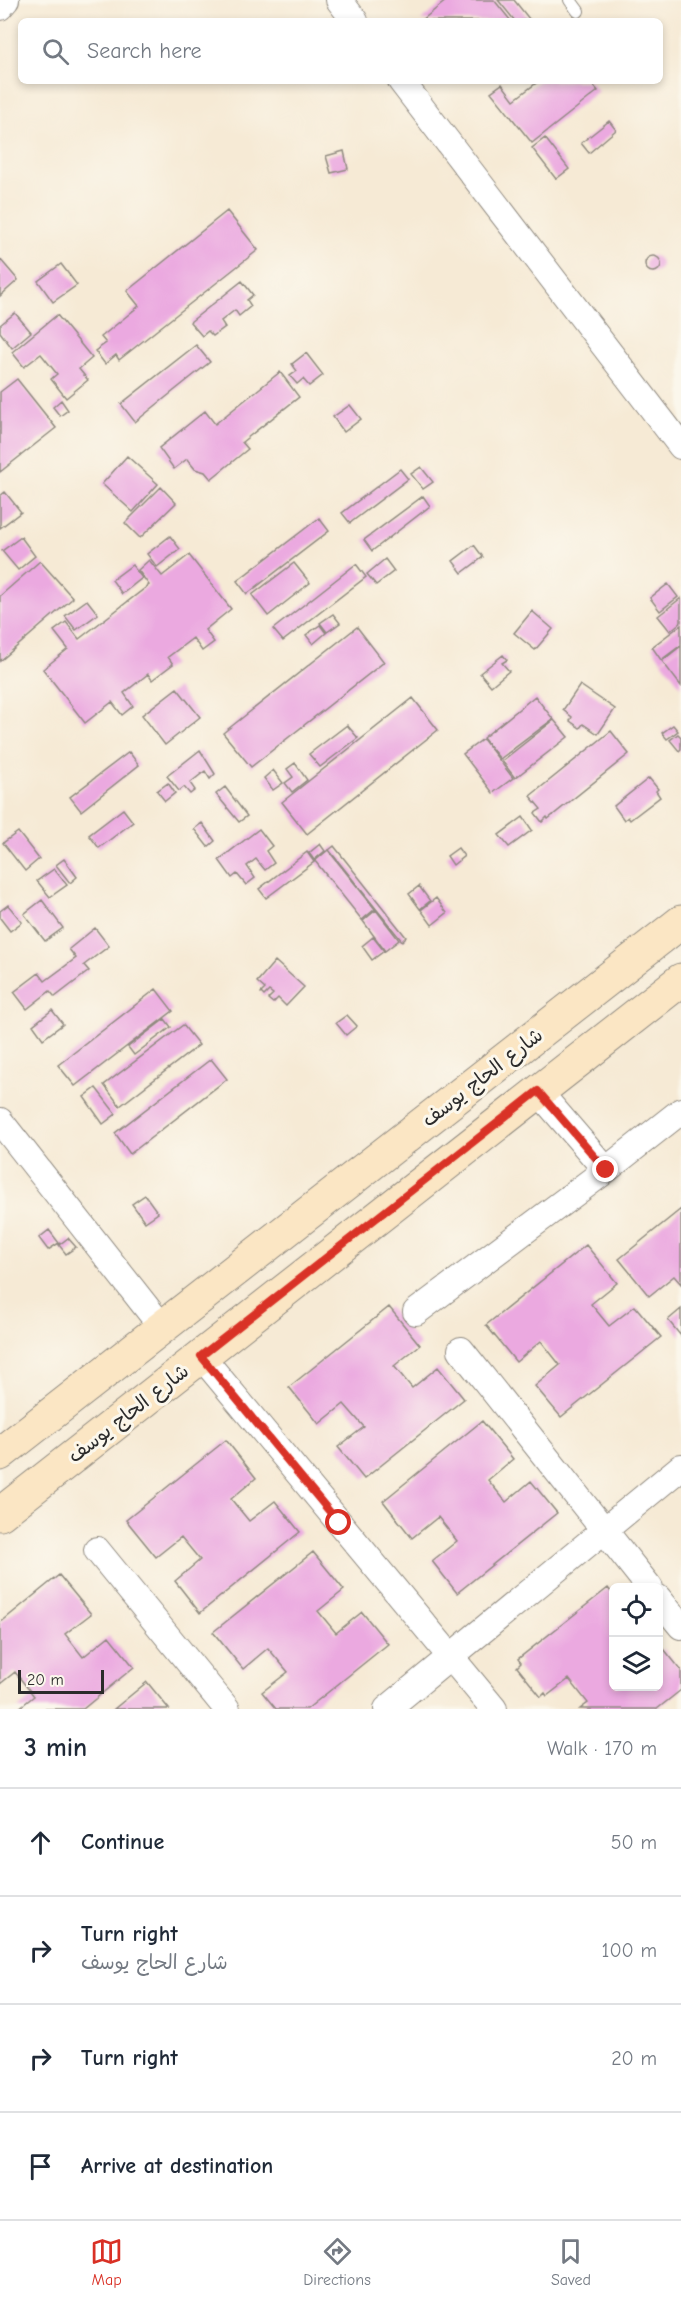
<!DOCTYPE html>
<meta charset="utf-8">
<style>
:root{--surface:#fff;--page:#f2f2f3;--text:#1f2937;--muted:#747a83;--line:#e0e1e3;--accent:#d93025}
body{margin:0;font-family:"Comic Neue","Playpen Sans Arabic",sans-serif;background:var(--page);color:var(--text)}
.controls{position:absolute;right:18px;bottom:18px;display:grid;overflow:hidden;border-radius:9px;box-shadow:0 3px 9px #0003}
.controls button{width:54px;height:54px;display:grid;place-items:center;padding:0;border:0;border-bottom:2px solid var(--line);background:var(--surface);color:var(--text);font:30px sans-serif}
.scale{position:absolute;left:18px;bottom:15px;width:86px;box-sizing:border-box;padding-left:6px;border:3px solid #2b2b2b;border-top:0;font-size:16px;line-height:21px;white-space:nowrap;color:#2b2b2b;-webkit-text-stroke:4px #fbf7ec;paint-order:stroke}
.stop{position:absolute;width:18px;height:18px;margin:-14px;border:4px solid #d93025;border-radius:50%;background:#fff}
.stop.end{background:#d93025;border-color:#fff;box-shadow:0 2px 6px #0008}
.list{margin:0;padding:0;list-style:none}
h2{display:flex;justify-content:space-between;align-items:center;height:78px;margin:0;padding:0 24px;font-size:26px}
h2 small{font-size:20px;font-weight:400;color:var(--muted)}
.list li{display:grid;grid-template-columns:39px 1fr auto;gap:18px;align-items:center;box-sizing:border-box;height:108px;padding:0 24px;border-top:2px solid var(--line)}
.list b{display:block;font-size:22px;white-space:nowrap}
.list p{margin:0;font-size:20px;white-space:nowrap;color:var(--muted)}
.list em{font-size:20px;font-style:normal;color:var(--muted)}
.icon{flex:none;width:33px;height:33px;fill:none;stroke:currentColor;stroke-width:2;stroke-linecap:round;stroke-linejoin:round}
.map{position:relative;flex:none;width:681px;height:1709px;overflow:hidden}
.search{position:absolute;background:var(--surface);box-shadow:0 3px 9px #0003;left:18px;right:18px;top:18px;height:66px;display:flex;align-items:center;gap:15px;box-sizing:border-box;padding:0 21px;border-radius:9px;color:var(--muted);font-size:22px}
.sheet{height:510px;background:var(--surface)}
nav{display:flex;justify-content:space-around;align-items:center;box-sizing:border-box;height:84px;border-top:2px solid var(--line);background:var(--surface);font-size:16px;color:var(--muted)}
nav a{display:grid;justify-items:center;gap:3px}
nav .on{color:var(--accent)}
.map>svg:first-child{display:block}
.building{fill:#eba9e0}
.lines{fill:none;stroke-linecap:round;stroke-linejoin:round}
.service-casing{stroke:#908a80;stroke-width:14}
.minor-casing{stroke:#908a80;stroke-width:28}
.secondary-casing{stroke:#908a80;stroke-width:35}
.service{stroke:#fff;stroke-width:12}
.minor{stroke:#fff;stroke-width:26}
.secondary{stroke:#fbe6c4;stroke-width:33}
.route{stroke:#d93025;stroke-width:8}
.labels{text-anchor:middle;stroke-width:6;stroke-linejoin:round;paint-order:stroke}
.street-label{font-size:20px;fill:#2b2b2b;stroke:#fbf7ec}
</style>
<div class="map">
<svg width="681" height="1709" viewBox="0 0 681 1709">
<rect width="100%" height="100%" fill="#fbf7ec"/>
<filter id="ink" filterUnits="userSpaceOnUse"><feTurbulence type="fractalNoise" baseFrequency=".0167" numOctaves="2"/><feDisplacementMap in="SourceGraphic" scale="12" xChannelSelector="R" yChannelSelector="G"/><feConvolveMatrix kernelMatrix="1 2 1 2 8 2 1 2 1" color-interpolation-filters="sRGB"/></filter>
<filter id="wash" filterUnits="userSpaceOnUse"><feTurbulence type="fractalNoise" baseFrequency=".008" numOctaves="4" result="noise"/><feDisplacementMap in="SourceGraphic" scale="24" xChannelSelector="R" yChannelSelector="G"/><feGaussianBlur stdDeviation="1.35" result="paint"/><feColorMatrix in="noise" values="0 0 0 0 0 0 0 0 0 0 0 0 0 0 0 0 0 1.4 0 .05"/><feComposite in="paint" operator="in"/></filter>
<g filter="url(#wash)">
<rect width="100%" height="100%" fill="#f6ead5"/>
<g id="blocks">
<path class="building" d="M447,0H494L511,21H421Z
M498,0H514L530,20L515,21Z
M539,81H590L598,91L532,143L491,92L502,84L514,100Z
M609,121L616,130L589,153L581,143Z
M545,138L569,169L556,179L532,148Z
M344,151L348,169L331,173L326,156Z
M227,211L258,250L119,360L116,355L105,364L95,351L106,343L101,337L139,306L127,291Z
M645 264a8 8 0 1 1 16 0a8 8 0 1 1-16 0Z
M0,259L18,280L0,296Z
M61,264L77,285L53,302L38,281Z
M242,281L253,295L247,300L251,306L239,316L235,310L221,321L225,327L213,336L208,331L202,336L190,322Z
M15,313L31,332L12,348L0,332V325Z
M57,315L92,358L79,369L88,380L66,398L51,379L57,374L41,354L24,367L12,352Z
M196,345L210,362L135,422L121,404Z
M306,353L323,375L309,386L303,379L297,384L290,376L297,371L292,364Z
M280,372L299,397L242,442L248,449L211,479L205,472L195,469L187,459L174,469L159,448L205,411L215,424Z
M17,379L56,428L0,472V392Z
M61,400L68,410L60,416L53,407Z
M350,405L361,419L344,432L333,417Z
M127,456L158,484L133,512L102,484Z
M421,467L433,482L423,489L411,474Z
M400,469L408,479L350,523L342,513Z
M161,487L176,503L140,538L125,523Z
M5,492L21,512L0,528V496Z
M423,496L430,506L372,551L364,540Z
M319,518L329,531L247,594L237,581Z
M170,536L180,549L157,567L147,554Z
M21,537L35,556L18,570L2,551Z
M474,545L483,557L462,573L453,561Z
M189,555L231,609L205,630L214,642L202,651L193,638L168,657L173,664L152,680L148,674L124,693L133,706L122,715L112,702L85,723L43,669L68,649L54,631L66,622L79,639L149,585L138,570L149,560L162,576Z
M385,559L394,571L376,585L367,574Z
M40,561L73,598L0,661V596Z
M294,563L310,583L268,616L252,595Z
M356,564L366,577L283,641L273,629Z
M132,565L142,578L122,594L112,580Z
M668,584L678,597L660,611L650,598Z
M681,598V622L670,631L658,616Z
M87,600L98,614L76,630L65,616Z
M532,611L553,629L535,650L514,633Z
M333,614L340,623L327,632L320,623Z
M320,625L326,633L313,644L306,635Z
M681,625V645L661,660L652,647Z
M357,627L384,662L251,767L223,733Z
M681,646V686L662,661Z
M503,655L507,660L502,663L509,671L491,686L480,673Z
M580,685L615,709L598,734L583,724L580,728L570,721L572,717L563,710Z
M177,688L200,717L165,745L142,715Z
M535,696L553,719L500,759L483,738Z
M413,698L438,730L307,834L282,802Z
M554,720L568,737L515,778L502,761Z
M347,725L358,738L320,767L309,754Z
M673,725L678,731L667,739L662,733Z
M611,731L629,754L548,819L547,817L542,822L535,813L541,809L530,796Z
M678,734L681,737V749L679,751L670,740Z
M483,739L513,778L493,793L463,754Z
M200,750L215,774L210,779L205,771L190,783L195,790L190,794L184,787L179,791L167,776Z
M129,752L139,765L81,811L70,797Z
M295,763L307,780L292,792L285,783L293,777L287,769Z
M273,770L283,783L273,790L264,778Z
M649,778L658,789L656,791L660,797L630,820L628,817L624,820L614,806Z
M168,783L175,793L165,801L157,791Z
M225,787L247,816L239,822L216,794Z
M123,809L133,822L99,848L89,835Z
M523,817L532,830L509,847L499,835Z
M202,823L215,841L208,847L194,829Z
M259,829L272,846L266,851L274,863L265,870L256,859L247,866L255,878L246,885L237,874L232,878L219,860Z
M18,832L39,859L25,871L3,843Z
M320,844L325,851L314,860L309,853Z
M334,846L406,937L402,941L329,850Z
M458,848L464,856L453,865L447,856Z
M328,850L375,909L362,920L315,861Z
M307,852L314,862L266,898L259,889Z
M64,859L77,877L70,883L56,865Z
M54,869L67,885L50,897L37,881Z
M419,886L430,901L420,909L409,894Z
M436,898L447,913L432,925L421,910Z
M42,900L63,928L45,941L24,914Z
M8,905L22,922L10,931L0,918V911Z
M376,910L399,940L385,951L363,921Z
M95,928L109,946L84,965L89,971L55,997L50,991L27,1009L14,992L39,973L45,981L76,958L69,949Z
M373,937L384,951L372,960L362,946Z
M275,961L304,987L286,1006L278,998L273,1003L268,999L273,994L269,991L264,996L261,993L265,989L257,982Z
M156,989L173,1011L75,1086L58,1065Z
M52,1010L63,1024L43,1039L33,1025Z
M347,1015L357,1026L346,1035L336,1023Z
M165,1019L171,1027L134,1055L128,1047Z
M183,1025L199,1045L120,1106L104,1085Z
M211,1059L227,1079L130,1154L115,1133Z
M96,1088L116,1114L103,1124L84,1097Z
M145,1195L158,1213L145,1222L132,1204Z
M681,1209V1284L674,1276L649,1296L619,1259Z
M49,1230L59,1243L48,1250L39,1238Z
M68,1238L76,1247L66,1254L59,1245Z
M586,1245L617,1283L591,1304L609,1326L635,1306L661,1337L561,1417L535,1386L560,1365L541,1341L516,1362L486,1325Z
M389,1307L420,1345L394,1366L412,1388L438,1367L464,1399L364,1479L338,1447L364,1427L344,1404L319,1424L289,1387Z
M681,1309V1336L668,1320Z
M482,1421L513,1459L488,1480L506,1502L531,1481L557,1513L457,1593L432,1561L457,1541L438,1517L412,1538L383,1501Z
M226,1440L256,1478L231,1499L249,1521L275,1501L300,1532L200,1613L175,1581L200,1560L181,1537L156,1557L126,1520Z
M313,1552L344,1590L318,1611L336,1633L362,1612L388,1644L307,1709H276L262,1692L288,1672L268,1648L243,1669L213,1632Z
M59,1575L91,1614L65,1634L83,1657L109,1636L134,1667L83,1709H18L34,1696L15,1672L0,1684V1623Z
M608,1588L611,1592L614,1590V1686H658V1650L660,1652L664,1649L681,1670V1690L657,1709H580L588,1703L569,1679L547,1696L545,1693L541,1697L517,1667L521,1663L518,1659Z
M147,1682L169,1709H114Z"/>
</g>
</g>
<g filter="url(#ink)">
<use href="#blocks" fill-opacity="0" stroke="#908a80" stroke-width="1.5"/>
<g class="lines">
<g class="service-casing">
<path id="service" d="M570,0L578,11"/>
</g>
<g class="minor-casing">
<path id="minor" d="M339,0L355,21
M0,7L6,0
M401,81L681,446
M538,1091L606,1170
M0,1121L162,1327
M416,1312L606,1170L681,1111
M461,1350L650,1588
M201,1356L494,1709
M97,1550L227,1709
M658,1598L681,1626
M387,1709L681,1467"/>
</g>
<g class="secondary-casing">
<path id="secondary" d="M0,1454L681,922
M0,1514L681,980"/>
</g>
<use href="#service" class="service"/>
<use href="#minor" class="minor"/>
<use href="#secondary" class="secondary"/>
</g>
</g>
<g class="lines" filter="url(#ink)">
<path class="route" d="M339,1523L201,1356L538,1091L606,1170"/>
</g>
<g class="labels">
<g class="street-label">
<text transform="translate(482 1077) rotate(-38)" y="7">شارع الحاج يوسف</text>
<text transform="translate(128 1413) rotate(-38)" y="7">شارع الحاج يوسف</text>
</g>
</g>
</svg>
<div class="controls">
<button><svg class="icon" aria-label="locate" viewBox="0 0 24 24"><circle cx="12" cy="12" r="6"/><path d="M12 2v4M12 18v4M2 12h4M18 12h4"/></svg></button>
<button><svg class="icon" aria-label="layers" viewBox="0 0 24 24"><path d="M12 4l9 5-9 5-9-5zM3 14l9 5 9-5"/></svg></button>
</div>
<div class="scale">20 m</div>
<div class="stop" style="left:339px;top:1523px"></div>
<div class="stop end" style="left:606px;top:1170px"></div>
<div class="search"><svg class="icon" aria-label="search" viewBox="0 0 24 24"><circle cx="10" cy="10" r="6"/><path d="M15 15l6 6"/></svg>Search here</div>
</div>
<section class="sheet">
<h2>3 min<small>Walk · 170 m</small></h2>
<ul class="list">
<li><svg class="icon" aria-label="ahead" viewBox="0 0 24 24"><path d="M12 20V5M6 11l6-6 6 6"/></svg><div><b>Continue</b></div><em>50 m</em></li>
<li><svg class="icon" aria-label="right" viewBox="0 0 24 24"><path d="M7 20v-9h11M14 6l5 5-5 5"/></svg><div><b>Turn right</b><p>شارع الحاج يوسف</p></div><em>100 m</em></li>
<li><svg class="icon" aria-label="right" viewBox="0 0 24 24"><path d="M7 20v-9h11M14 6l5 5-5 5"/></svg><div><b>Turn right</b></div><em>20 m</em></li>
<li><svg class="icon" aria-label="arrive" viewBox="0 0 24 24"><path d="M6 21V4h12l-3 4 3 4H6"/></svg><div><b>Arrive at destination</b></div></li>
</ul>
</section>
<nav>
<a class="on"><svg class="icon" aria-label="map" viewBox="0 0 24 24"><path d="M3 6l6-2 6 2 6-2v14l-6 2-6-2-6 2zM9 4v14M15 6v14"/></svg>Map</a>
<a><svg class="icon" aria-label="directions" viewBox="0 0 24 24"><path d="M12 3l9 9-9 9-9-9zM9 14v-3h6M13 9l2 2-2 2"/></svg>Directions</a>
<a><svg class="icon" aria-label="saved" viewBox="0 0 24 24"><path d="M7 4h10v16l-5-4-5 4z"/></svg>Saved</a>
</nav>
